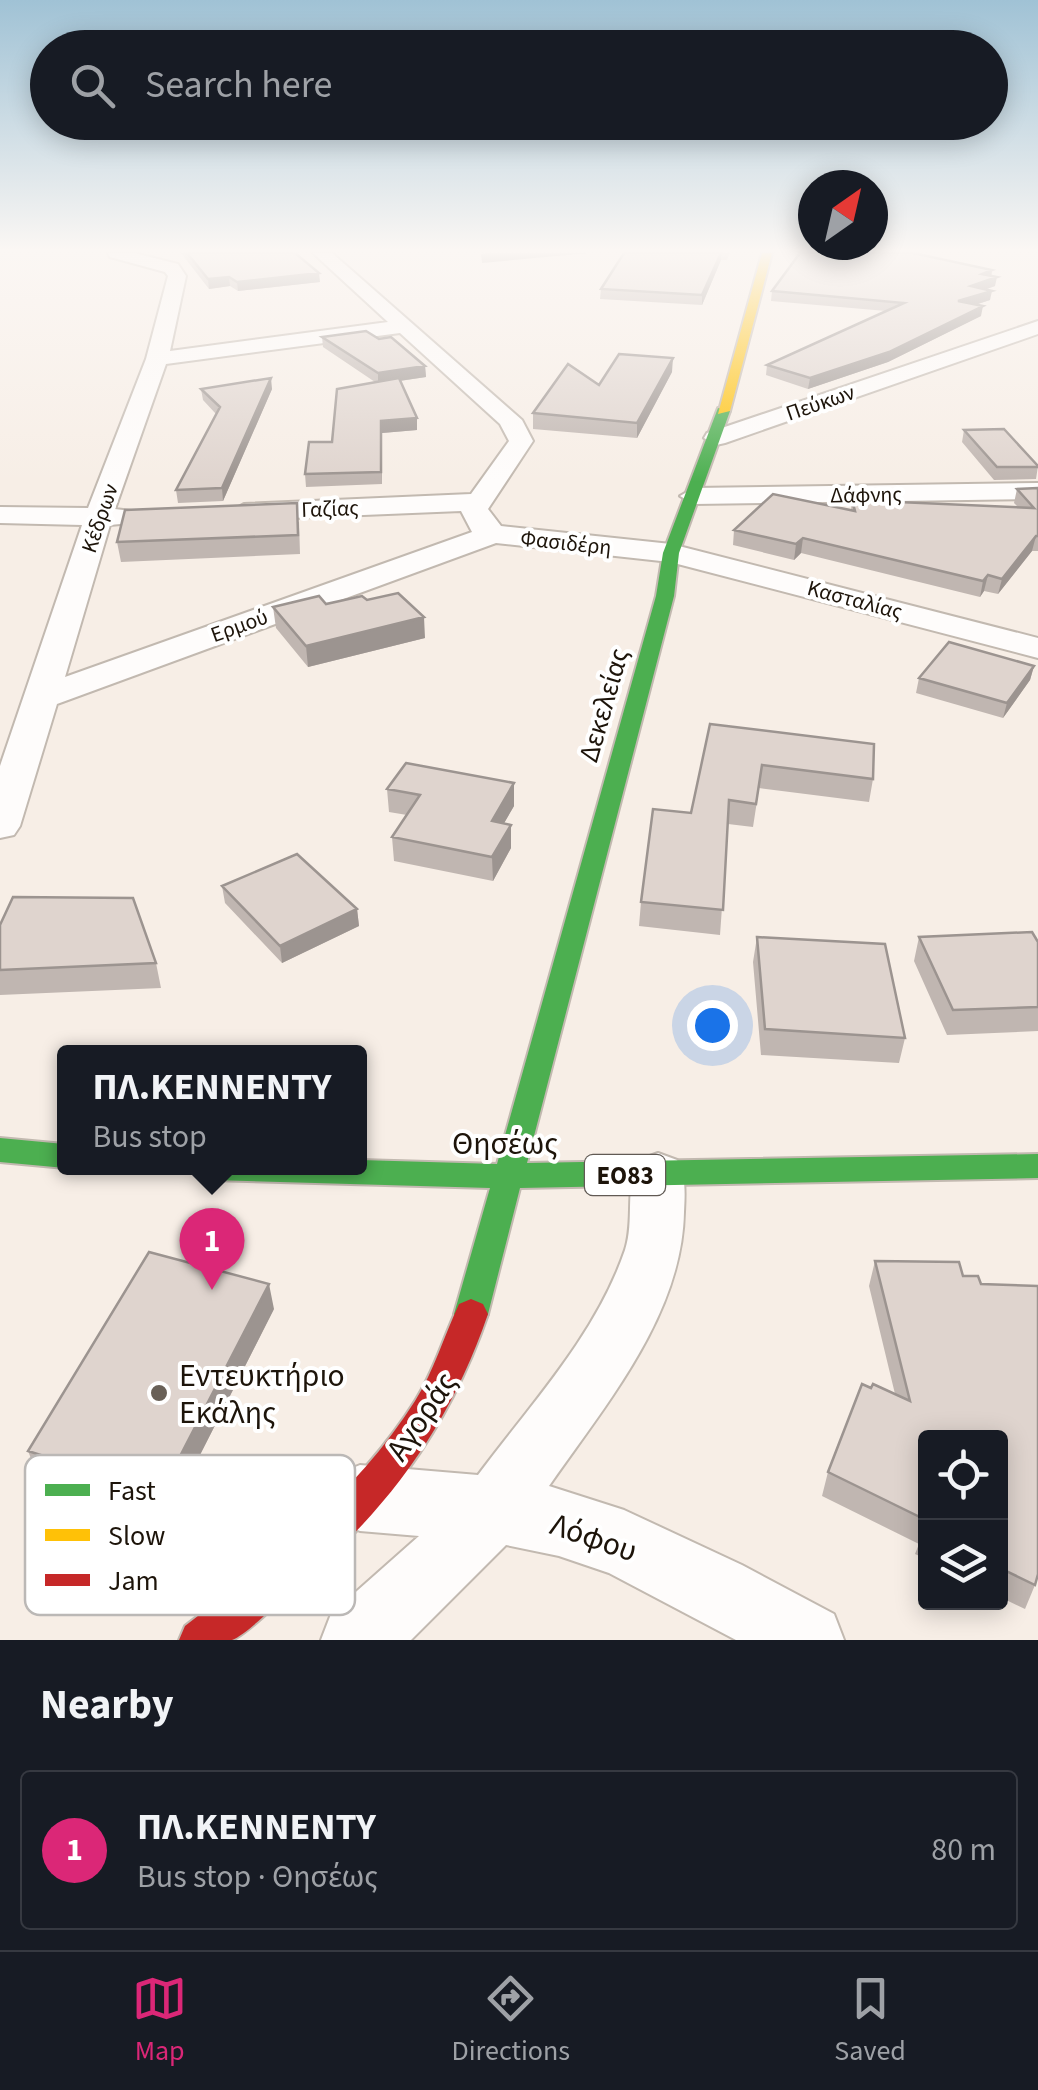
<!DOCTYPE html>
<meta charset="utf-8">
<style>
:root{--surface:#171b24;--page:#20242c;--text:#f1f3f6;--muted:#9ea1a6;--line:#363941;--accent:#db2777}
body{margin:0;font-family:"Source Sans 3",sans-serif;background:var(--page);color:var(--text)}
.controls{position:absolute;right:30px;bottom:30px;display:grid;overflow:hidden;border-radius:10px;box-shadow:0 5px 25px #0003}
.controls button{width:90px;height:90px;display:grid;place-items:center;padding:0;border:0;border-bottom:2px solid var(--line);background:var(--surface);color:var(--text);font:50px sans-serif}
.compass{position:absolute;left:798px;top:170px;width:90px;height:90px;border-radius:50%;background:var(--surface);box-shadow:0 5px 25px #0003;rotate:34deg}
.you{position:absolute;left:712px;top:1025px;width:35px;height:35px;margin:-25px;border:8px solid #fff;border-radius:50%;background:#1a73e8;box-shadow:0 0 0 15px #1a73e833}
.badge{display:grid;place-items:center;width:65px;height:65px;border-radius:50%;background:var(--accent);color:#fff;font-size:32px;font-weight:700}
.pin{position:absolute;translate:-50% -82px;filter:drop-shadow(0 2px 5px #0008)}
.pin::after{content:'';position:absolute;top:52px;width:35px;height:30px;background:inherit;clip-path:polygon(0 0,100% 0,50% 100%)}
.popup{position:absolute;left:57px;top:1045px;width:310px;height:130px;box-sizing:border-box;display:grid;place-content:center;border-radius:10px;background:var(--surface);filter:drop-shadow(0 2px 8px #0005);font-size:32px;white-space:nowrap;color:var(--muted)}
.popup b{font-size:38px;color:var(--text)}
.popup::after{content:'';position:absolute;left:50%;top:100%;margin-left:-20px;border:20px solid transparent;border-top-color:var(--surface)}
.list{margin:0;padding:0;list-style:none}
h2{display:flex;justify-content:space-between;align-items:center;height:130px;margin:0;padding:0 40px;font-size:42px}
h2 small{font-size:32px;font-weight:400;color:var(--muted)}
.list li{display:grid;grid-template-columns:65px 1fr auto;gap:30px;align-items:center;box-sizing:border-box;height:160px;margin:0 20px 20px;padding:0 20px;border:2px solid var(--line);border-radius:10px}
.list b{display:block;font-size:38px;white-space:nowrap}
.list p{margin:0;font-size:32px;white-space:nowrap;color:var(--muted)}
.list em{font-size:32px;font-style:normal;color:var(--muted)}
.icon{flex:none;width:55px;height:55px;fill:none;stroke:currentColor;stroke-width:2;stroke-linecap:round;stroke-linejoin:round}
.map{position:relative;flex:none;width:1038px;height:1640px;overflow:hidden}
.search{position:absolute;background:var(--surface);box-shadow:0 5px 25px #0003;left:30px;right:30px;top:30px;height:110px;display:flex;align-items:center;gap:25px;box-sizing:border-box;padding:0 35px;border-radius:55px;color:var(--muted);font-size:38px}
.sheet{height:310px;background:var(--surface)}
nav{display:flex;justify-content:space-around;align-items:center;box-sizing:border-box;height:140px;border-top:2px solid var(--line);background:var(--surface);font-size:28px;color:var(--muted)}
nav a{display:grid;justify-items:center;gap:5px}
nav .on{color:var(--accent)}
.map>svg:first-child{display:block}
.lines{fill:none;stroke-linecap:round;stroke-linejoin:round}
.street-casing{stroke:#c2b9b0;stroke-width:4}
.fast-casing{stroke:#c2b9b0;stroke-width:4}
.slow-casing{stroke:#c2b9b0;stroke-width:4}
.jam-casing{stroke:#c2b9b0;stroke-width:4}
.street{fill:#fefcfb;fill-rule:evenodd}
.fast{fill:#4caf50;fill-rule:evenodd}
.slow{fill:#ffc107;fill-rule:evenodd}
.jam{fill:#c62828;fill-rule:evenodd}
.wall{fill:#c0b6b1}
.shaded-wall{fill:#9c9490}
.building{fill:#dfd4ce;stroke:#9c9490;stroke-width:2.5}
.poi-dot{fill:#696057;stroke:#fff;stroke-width:4}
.labels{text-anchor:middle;stroke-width:8;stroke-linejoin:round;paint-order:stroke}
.far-street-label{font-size:22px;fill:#1d140a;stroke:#fff}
.shield{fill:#fff;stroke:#615a54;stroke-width:2.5}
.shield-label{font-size:25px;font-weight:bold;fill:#1d140a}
.street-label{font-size:28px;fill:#1d140a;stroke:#fff}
.near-street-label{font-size:32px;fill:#1d140a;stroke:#fff}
.near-poi-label{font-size:32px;fill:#1d140a;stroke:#fff;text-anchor:start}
.key{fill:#fff;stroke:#bbb8b6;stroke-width:2.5}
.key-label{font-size:28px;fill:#1d140a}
</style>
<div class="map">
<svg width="1038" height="1640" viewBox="0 0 1038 1640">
<rect width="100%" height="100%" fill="#f7eee6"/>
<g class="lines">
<g class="street-casing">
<path id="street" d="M108,253H134L178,264L186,276L170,351L388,322L313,253H332L522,420L533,441L488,509L501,526L671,544L1038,638V658L670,562L496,543L57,704L20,826L14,835L0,838V766L82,525L0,523V507L88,508L146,359L168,276L165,272L110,257ZM400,333L500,424L509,441L471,494L244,504L230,512L244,520L461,511L472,532L65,677L110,525L131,523L135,517L131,511L115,509L166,364Z
M1038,321V334L725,443L716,445L704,438L707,433Z
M1038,483V499L694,504L680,496L694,488Z
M658,1153L677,1160C686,1177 685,1192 684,1212C682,1315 606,1404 549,1486L624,1510L742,1565L834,1614L844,1640H736L609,1573L559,1556L506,1545L411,1640H321L331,1614L419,1536L360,1531L336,1521L326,1498L336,1475L360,1465L478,1475C531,1404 596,1335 625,1250C635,1220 624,1188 639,1160Z"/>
</g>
<g class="fast-casing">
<path id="fast" d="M718,408L730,411L679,553L674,596L527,1163L1038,1154V1178L520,1188L488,1314L483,1324L471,1329L459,1324L454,1314L490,1188L212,1180L201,1176L197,1168H360V1160L497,1164L656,596L663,553Z
M0,1138L64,1144L65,1168L0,1162Z"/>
</g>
<g class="slow-casing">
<path id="slow" d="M762,253H772L730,411L718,414Z"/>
</g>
<g class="jam-casing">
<path id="jam" d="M471,1299L483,1304L488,1314C447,1433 382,1517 286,1596C273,1607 247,1634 232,1640C218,1640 193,1640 179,1640L185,1626C269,1561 357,1493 415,1401C434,1371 444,1336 459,1304Z"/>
</g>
<use href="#street" class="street"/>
<use href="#fast" class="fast"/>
<use href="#slow" class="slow"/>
<use href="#jam" class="jam"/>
</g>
<path class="wall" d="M181,253H295L320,282L238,291L230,286L209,289Z
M624,253H730L727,260H721L702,305L600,299L601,289Z
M992,270L991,276L995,286L986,289L990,300L975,305L981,316L888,362L808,389L766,375L767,365L886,311L771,301L772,291Z
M322,337L425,366L426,377L400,381L417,418V430L382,433V484L306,487L305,474L332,442L375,382L323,347Z
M672,372L637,438L533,429V413L599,385Z
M201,389H272L223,501L178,503L176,490L216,414L203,400Z
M964,430L1038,466L1036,479L994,480L962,442Z
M1038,488V551H1032L998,594L984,591L980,597L801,553L794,560L733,545L734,530L851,510L852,500L1018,507L1014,503L1017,489Z
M299,522L300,554L121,562L117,542Z
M367,600L425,638L308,667L276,628L273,607Z
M1034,666L1030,680L1003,718L916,693L919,678Z
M710,724L873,779L869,802L759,788L753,827L728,824L720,935L639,926L641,902L691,813Z
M387,789L514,806L504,823L511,825V848L493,881L394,861L392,837L407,815L389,812Z
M222,886L357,909L359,926L282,963L225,903Z
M0,925L156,963L161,988L0,995Z
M757,937L905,1038L899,1063L761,1055L753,962Z
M919,937L1038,942V1031L947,1035L914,961Z
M875,1261L959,1262L963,1276H978L981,1284L1038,1286V1574L1035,1585L1025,1609L1000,1597V1438H926V1559L915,1554L919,1544L822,1496L828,1472L862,1384L871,1388L873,1384L895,1394L869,1286Z
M274,1309L168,1518L38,1476L28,1451Z"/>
<path class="shaded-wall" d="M493,253H589L482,263L481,254Z
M721,253V260L702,305V295Z
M992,270L991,279L997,277L995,286L970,295L971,286L982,274Z
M319,273L320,282L238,291L237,282Z
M229,277L230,286L209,289L208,279Z
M992,291L990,300L956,311L958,301Z
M983,306L981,316L888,362L808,389L810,378Z
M673,358L672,372L637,438V423Z
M425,366L426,377L378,384V373Z
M271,378L272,389L223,501L222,488Z
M417,418V430L382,433V484L381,421Z
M1036,536L1032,551L998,594L1002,579Z
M803,538L801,553L794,560L796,544Z
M988,575L984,591L980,597L983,581Z
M424,617L425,638L308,667L306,646Z
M1034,666L1030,680L1003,718L1007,703Z
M514,783V806L492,844V821Z
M511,825V848L493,881L492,857Z
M357,909L359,926L282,963L280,946Z
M269,1284L274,1309L168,1518L161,1493Z"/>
<path class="building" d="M187,253H295L319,273L237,282L229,277L208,279Z
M624,253H721L702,295L601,289Z
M800,253H913L992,270L982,274L997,277L971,286L992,291L958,301L983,306L889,352L810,378L767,365L904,303L772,291Z
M366,331L379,339L391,337L425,366L378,373L322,337Z
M619,354L673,358L637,423L533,413L568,364L599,385Z
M271,378L222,488L176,490L220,407L201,389Z
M399,378L417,418L381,421V472L305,474L309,442H332L337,389Z
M1004,429L1038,466V467H997L964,430Z
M1038,488V536H1036L1002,579L988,575L983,581L803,538L796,544L734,530L773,494L855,511L852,500L1034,508L1017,489Z
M297,503L298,535L117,542L125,510Z
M398,593L424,617L306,646L273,607L319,596L326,604L362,596L367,600Z
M949,642L1034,666L1007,703L919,678Z
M710,724L874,744L873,779L762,765L756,804L729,800L723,910L641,902L653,809L691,813Z
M406,763L514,783L492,821L511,825L492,857L392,837L420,795L387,789Z
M297,854L357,909L280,946L222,886Z
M13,897L133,898L156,963L0,970V925Z
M1032,932L1038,942V1007L953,1010L919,937Z
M757,937L885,944L905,1038L765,1029Z
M149,1252L269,1284L161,1493L28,1451Z
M875,1261L959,1262L963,1276H978L981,1284L1038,1286V1574L1035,1585L1000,1568V1438H926V1520L828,1472L862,1384L871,1388L873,1384L910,1401Z"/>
<linearGradient id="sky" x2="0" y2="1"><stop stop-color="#a0c2d5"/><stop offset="0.52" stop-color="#fbf7f4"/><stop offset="1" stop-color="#fbf7f4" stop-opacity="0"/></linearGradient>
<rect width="1038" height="482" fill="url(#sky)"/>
<circle class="poi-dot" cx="159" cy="1393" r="10"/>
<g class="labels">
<g class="far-street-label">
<text transform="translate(820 402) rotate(-19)" y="8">Πεύκων</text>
<text transform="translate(866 494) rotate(-1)" y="8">Δάφνης</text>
<text transform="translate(330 508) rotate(-2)" y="8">Γαζίας</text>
<text transform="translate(99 518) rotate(-71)" y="8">Κέδρων</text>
<text transform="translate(566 542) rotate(6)" y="8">Φασιδέρη</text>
<text transform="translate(855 599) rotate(15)" y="8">Κασταλίας</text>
<text transform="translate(239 625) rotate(-20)" y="8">Ερμού</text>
</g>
<rect class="shield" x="585" y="1155" width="80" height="40" rx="8"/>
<g class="shield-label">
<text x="625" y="1184">ΕΟ83</text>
</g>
<g class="street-label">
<text transform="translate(603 705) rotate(-74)" y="10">Δεκελείας</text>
</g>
<g class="near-street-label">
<text x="505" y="1154">Θησέως</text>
<text transform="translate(421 1416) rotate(-56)" y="11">Αγοράς</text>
<text transform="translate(594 1537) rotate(19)" y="11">Λόφου</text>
</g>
<g class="near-poi-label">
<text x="179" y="1386">Εντευκτήριο<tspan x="179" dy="37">Εκάλης</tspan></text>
</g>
</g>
<rect x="25" y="1455" width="330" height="160" rx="15" class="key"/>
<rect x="45" y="1484" width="45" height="12" fill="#4caf50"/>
<rect x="45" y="1529" width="45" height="12" fill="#ffc107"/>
<rect x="45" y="1574" width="45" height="12" fill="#c62828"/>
<g class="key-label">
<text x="108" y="1500">Fast</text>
<text x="108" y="1545">Slow</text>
<text x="108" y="1590">Jam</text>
</g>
</svg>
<div class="controls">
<button><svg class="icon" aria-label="locate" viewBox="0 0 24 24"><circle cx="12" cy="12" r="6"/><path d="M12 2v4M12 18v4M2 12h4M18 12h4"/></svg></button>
<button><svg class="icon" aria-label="layers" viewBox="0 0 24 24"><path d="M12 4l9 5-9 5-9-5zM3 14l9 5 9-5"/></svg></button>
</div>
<svg class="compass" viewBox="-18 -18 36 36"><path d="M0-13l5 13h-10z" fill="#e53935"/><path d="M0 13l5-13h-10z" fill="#9ea1a6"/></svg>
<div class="you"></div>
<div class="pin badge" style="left:212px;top:1290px">1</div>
<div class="popup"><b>ΠΛ.ΚΕΝΝΕΝΤΥ</b>Bus stop</div>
<div class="search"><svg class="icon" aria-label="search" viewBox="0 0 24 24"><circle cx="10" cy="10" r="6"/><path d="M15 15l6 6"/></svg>Search here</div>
</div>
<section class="sheet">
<h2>Nearby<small></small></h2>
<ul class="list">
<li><span class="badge">1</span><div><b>ΠΛ.ΚΕΝΝΕΝΤΥ</b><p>Bus stop · Θησέως</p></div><em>80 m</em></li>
</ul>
</section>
<nav>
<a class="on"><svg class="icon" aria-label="map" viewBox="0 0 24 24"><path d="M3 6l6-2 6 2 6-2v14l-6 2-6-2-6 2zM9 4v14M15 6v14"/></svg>Map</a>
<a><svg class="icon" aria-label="directions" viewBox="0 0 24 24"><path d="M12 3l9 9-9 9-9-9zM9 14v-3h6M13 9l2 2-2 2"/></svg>Directions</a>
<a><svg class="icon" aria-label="saved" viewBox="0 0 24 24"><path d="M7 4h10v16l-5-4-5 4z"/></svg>Saved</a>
</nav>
